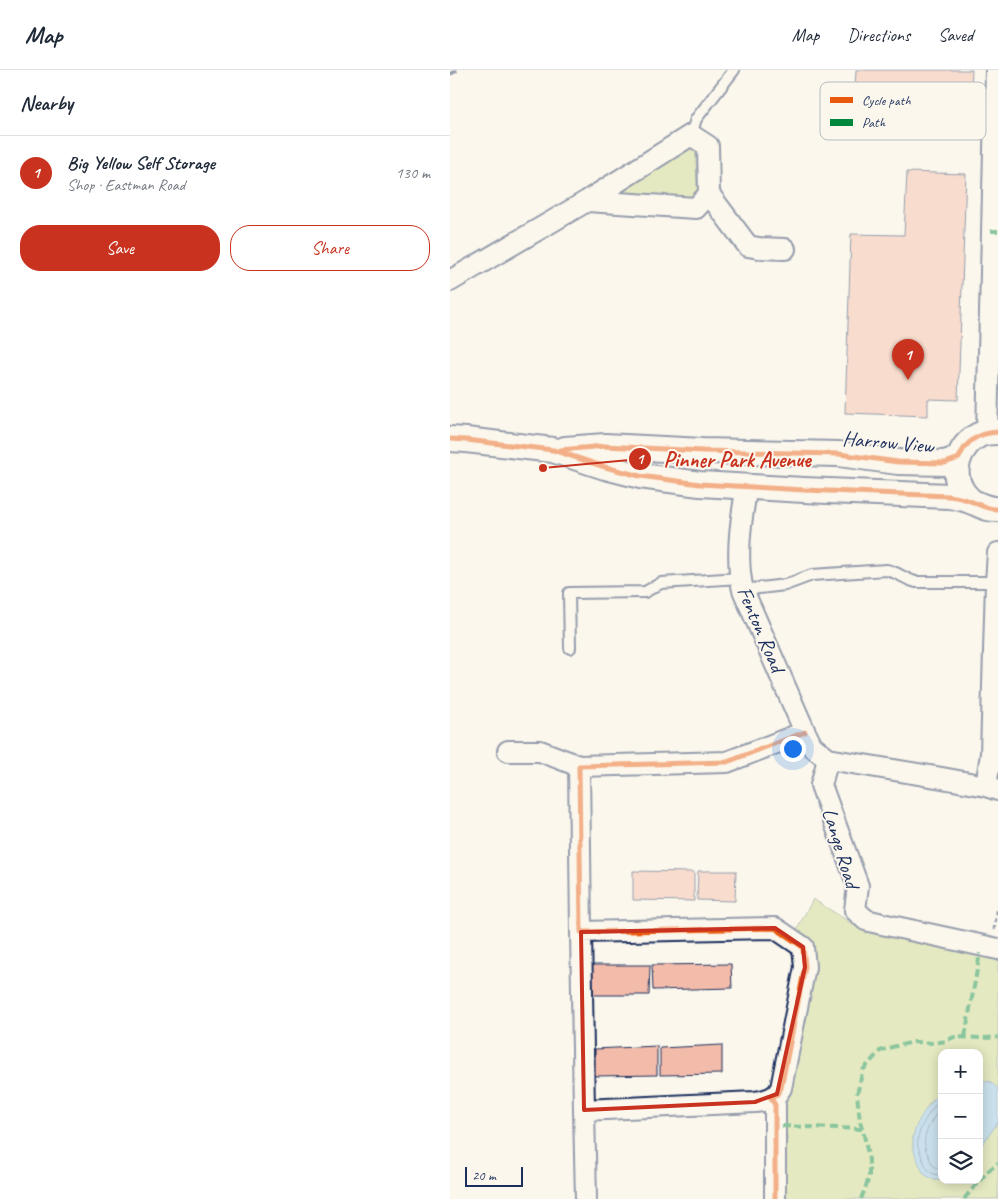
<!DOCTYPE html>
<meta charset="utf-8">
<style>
:root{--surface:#fff;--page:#f2f2f3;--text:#1f2937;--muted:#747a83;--line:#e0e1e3;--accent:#c8321e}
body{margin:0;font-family:Caveat,sans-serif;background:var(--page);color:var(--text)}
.controls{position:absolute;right:15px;bottom:15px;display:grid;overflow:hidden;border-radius:10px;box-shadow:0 2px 12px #0003}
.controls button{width:45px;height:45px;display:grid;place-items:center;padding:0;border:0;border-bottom:1px solid var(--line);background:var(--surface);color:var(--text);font:25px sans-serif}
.scale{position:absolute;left:15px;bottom:12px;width:58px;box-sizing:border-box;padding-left:5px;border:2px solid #1b2f5e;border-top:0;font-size:14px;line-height:18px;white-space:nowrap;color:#1b2f5e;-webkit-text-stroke:4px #fbf7ec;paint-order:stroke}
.you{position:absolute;left:342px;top:678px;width:18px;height:18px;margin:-12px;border:4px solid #fff;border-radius:50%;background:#1a73e8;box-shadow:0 0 0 8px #1a73e833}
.badge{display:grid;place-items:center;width:32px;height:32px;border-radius:50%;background:var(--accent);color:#fff;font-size:16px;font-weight:700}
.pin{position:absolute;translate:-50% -41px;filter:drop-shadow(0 1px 2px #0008)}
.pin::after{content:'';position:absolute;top:26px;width:18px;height:15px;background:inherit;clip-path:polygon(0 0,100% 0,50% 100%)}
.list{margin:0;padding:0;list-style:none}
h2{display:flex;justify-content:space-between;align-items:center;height:65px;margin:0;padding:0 20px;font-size:21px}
h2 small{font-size:16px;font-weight:400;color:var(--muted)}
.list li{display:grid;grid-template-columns:32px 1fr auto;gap:15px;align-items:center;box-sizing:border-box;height:75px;padding:0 20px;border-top:1px solid var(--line)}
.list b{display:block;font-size:19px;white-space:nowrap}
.list p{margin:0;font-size:16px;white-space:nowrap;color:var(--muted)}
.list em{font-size:16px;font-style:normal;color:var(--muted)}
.actions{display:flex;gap:10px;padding:15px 20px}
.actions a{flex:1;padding:11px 0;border:1px solid var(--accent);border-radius:20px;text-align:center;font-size:18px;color:var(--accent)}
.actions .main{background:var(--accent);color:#fff}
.icon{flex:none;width:28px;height:28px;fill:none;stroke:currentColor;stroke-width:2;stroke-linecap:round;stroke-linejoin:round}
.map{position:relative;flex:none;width:548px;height:1129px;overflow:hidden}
header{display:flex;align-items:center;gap:30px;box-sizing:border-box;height:70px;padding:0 25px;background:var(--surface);border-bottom:1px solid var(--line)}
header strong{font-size:24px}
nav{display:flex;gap:28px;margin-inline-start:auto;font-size:18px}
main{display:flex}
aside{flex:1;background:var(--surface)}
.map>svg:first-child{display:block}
.green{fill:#c9d88c;stroke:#728475}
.water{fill:#8ec6ed;stroke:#608ab4}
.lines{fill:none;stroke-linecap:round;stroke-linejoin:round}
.shore{stroke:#496b97;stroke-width:1}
.building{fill:#f3bba9;stroke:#1b2f5e}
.service-casing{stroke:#1b2f5e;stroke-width:14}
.minor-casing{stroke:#1b2f5e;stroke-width:24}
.tertiary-casing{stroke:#1b2f5e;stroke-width:28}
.path{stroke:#1b2f5e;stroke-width:3;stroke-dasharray:4 4;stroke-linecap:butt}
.service{stroke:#fbf7ec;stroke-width:10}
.minor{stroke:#fbf7ec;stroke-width:20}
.tertiary{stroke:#fbf7ec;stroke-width:24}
.rail{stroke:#1b2f5e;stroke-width:4;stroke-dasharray:8 4;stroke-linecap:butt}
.quiet{stroke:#00873e;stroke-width:4;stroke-dasharray:8 4;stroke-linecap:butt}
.cycleway-casing{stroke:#fbf7ec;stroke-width:8}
.cycleway{stroke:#e8590c;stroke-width:5}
.marked{fill:none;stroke:#c8321e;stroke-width:4;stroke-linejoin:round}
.labels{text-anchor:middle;stroke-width:4;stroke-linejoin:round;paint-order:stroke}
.street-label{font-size:21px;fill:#1b2f5e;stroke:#fbf7ec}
.key{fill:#fbf7ec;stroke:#b8bbc1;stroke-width:1}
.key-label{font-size:14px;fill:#1b2f5e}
.leader{fill:none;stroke:#c8321e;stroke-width:2}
.callout-dot{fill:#c8321e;stroke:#fbf7ec;stroke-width:2}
.mark-label{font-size:15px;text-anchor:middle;font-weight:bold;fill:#fff}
.callout-label{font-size:22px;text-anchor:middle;font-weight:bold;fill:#c8321e;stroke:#fbf7ec;stroke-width:4;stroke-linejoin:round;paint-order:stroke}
</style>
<header>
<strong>Map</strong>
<nav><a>Map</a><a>Directions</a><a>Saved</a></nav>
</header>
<main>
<aside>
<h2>Nearby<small></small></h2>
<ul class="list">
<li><span class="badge">1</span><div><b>Big Yellow Self Storage</b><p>Shop · Eastman Road</p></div><em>130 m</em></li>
</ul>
<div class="actions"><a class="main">Save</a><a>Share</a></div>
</aside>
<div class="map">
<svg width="548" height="1129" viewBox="0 0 548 1129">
<rect width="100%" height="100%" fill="#fbf7ec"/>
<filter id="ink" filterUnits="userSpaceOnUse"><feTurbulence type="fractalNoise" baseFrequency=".02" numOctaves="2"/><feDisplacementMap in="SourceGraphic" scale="10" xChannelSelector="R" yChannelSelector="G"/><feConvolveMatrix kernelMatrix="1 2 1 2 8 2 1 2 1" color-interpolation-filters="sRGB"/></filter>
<g filter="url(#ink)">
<path class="green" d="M245,73L248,129L159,126Z
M363,829L415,862L548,885V1019L541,1012L529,1010V983H492V1021L479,1034L463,1065V1077L474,1104L484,1110H529V1079L548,1052V1129H333L337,1066L332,1047L363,889L347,859Z"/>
<path class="water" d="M529,1010L541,1012L548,1019V1052L529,1079Z
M492,1021V1110H484L474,1104C470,1096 464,1085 463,1075C462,1054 478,1035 492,1021Z"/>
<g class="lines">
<path class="shore" d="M492,1028C481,1039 465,1061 468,1077C470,1082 472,1088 474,1092C478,1102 481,1105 492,1105
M492,1037C484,1045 472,1065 475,1076C475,1080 477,1083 479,1087C482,1094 483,1099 492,1099"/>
</g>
<path class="building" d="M406,0H522L520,40L404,35Z
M457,102L516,104L508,330L478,329V346L395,343L401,164L454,165Z
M183,801L244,802V831L183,830Z
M248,801H286L285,831L247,830Z
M281,894L282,918L203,920L202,895Z
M142,895H200L199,925H142Z
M272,975V1004L210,1005V978Z
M207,976V1005L145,1006V979Z"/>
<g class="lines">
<g class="service-casing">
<path id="service" d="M241,65L246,49L284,0
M293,520L335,515L362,505L436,500C448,502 454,509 466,512H546
M120,578L119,523L195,522L211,513L290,508"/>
</g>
<g class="minor-casing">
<path id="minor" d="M259,124L298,176L309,178L335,179
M0,211L137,131L241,65L258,76L259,124L246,138L137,131
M537,363L546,0
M297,416C291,449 285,488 293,520L355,662L362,676L378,689
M58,681H90L129,696
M378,689L371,715L408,816L405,840L416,850L432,854L548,879
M378,689L492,708L536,716L548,720
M536,716L541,684L546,512L548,483
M131,862L134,1040L305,1032L312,1031L321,1028
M134,1040L136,1129
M325,1129V1035L321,1028L327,1024L331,1018L355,897L353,877L325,858L131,862L129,696L277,692L355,662"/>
</g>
<g class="tertiary-casing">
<path id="tertiary" d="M0,369L16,370L103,380L155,397L190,406L250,414L354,420L499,426C505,427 513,428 520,431C529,434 537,440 548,439
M115,379L155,376L253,381L389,384L448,392L495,393L509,388
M521,431C518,428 515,425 513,422C500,403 508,376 529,365C535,362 541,362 548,362"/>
</g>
<path class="path" d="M544,860L548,836"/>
<use href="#service" class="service"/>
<use href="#minor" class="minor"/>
<use href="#tertiary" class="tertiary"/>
<path class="rail" d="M0,4L8,0"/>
<path class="quiet" d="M541,161H548
M515,967L530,883
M332,1056L412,1059
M411,1129L419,1108V1090L414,1065L410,1051L407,1024L413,1000L430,981L442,977L464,972L483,973L496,971L504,967L533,968L548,967
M514,1129L537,1102L548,1093"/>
<g class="cycleway-casing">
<path id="cycleway" d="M0,369L16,370L103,380L155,397L190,406L250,414L354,420L499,426C505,427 513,428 520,431C529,434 537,440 548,439
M110,380L155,376L253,381L389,384L448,392L495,393L509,388C516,370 529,363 548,362
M325,1129V1035L321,1028L327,1024L331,1018L355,897L353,877L325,858L131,862L129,696L277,692L355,662"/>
</g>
<use href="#cycleway" class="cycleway"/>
</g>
</g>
<path d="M0 0H548V1129H0ZM325,858L353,877L355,897L327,1024L305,1032L134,1040L131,862Z" fill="#fbf7ec" fill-opacity=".55" fill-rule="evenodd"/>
<path class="marked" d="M325,858L353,877L355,897L327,1024L305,1032L134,1040L131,862Z"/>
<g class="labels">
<g class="street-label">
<text transform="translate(438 372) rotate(5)" y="7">Harrow View</text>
<text transform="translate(311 559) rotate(67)" y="7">Fenton Road</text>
<text transform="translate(391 778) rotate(73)" y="7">Lange Road</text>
</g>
</g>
<rect x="370" y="12" width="166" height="58" rx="8" class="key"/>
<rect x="380" y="27" width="23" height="6" fill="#e8590c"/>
<rect x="380" y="49" width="23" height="7" fill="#00873e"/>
<g class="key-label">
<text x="412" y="35">Cycle path</text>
<text x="412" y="57">Path</text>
</g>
<path class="leader" d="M93 398L190 389"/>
<g class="callout-dot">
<circle cx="93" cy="398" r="5"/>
<circle cx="190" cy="389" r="12"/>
</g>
<g class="mark-label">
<text x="190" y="394">1</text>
</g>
<g class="callout-label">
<text x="287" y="397">Pinner Park Avenue</text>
</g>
</svg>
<div class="controls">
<button>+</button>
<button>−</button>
<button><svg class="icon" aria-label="layers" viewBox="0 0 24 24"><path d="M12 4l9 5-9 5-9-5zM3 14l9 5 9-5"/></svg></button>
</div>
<div class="scale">20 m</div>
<div class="you"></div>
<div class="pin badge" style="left:458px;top:310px">1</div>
</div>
</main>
